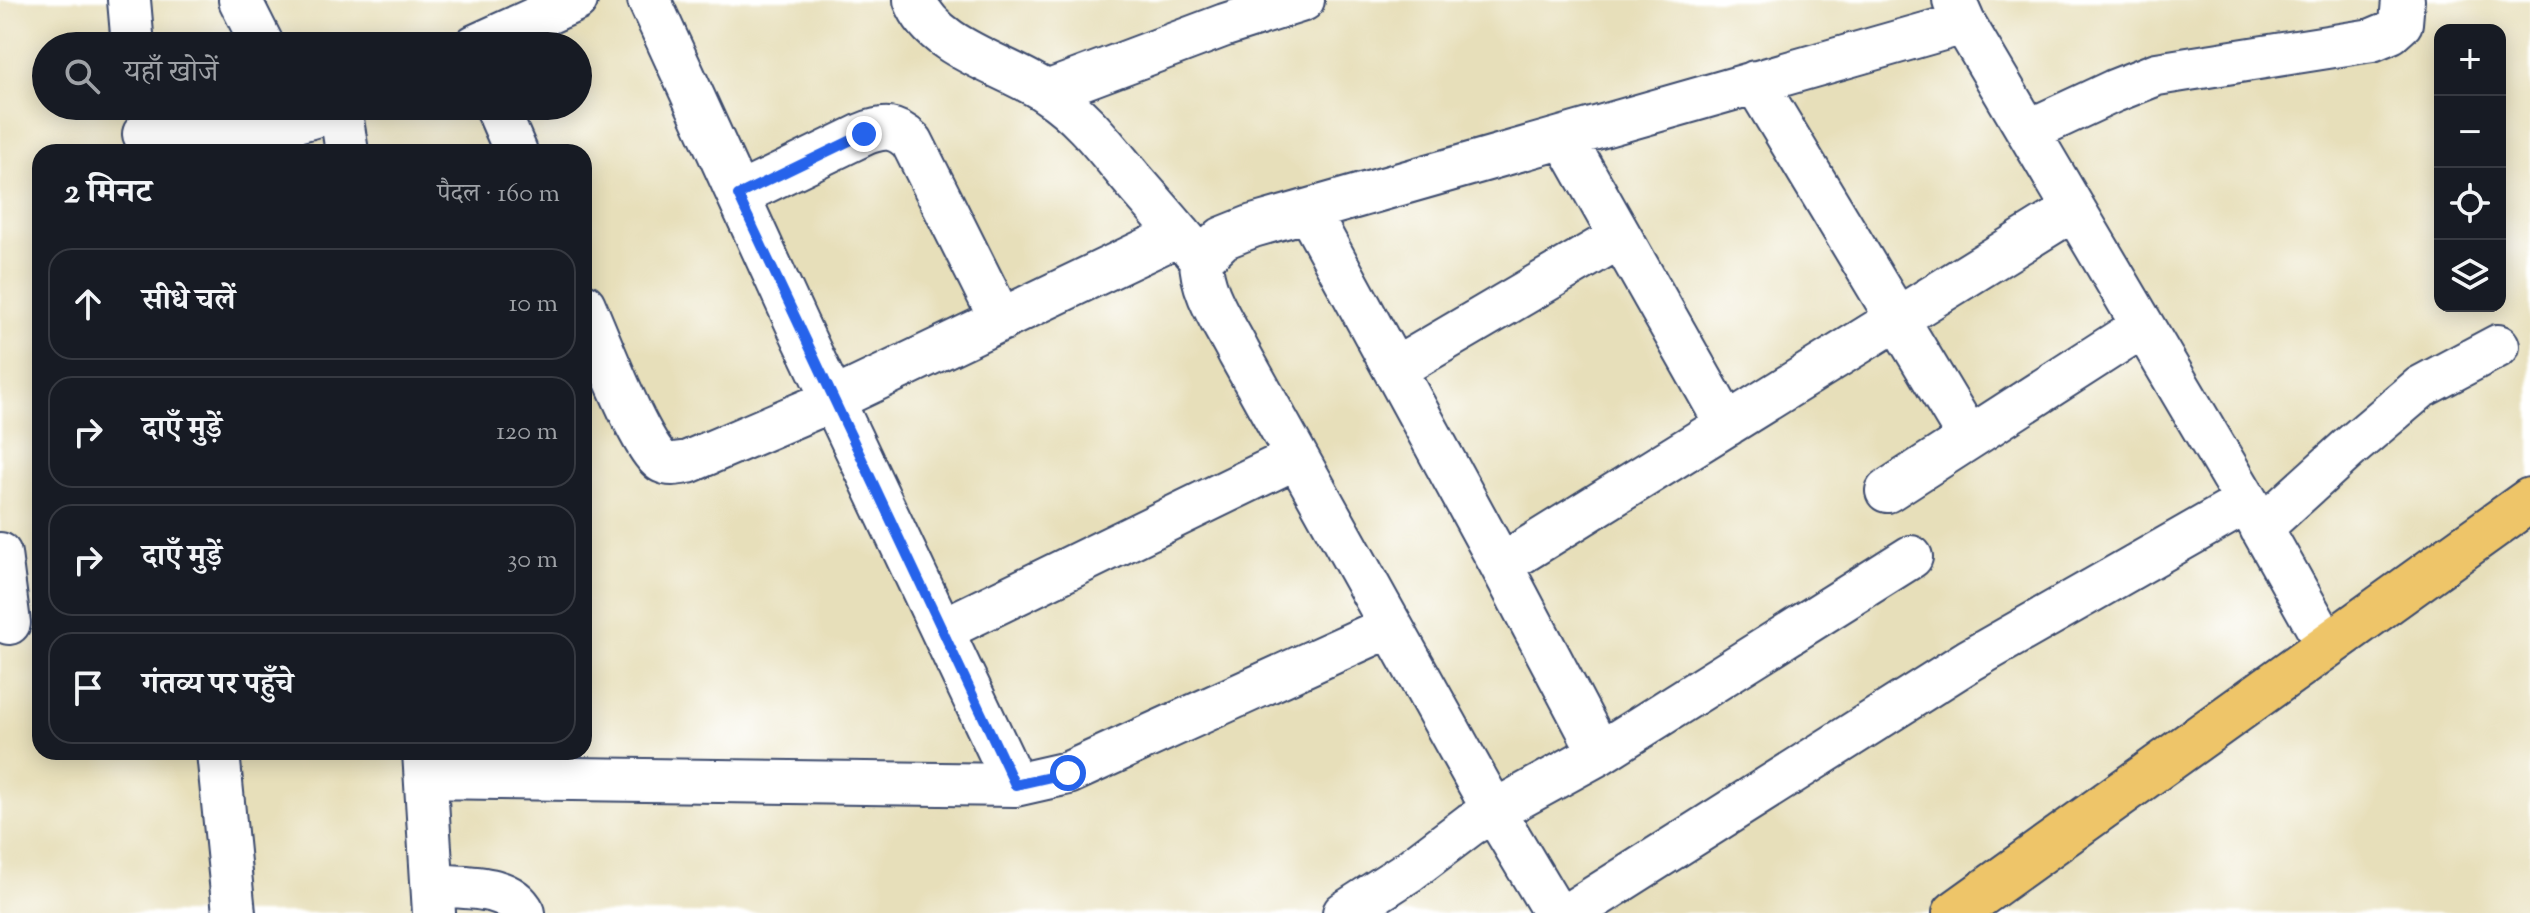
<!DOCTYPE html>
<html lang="hi">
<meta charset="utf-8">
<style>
:root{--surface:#171b24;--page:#20242c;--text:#f1f3f6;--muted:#9ea1a6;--line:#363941}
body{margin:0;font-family:"Sorts Mill Goudy","Noto Serif Devanagari",serif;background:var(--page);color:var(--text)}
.controls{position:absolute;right:24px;top:24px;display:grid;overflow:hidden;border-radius:16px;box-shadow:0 4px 20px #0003}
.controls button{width:72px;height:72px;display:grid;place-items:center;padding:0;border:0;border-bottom:2px solid var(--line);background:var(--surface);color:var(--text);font:40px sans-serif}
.stop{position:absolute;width:24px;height:24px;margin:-18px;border:6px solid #2563eb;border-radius:50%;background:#fff}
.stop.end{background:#2563eb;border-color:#fff;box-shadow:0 2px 8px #0008}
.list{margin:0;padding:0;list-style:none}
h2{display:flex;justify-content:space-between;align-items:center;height:104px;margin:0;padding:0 32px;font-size:34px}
h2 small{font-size:26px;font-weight:400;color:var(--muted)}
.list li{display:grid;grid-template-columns:52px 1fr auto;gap:24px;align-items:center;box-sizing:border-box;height:112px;margin:0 16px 16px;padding:0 16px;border:2px solid var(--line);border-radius:24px}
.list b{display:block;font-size:30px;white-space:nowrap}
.list em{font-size:26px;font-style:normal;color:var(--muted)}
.icon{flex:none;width:44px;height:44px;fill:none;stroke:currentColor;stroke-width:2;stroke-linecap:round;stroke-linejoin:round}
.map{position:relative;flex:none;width:2530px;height:913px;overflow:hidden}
.search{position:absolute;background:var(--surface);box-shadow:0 4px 20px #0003;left:32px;top:32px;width:560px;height:88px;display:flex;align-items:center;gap:20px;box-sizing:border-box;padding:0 28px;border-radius:44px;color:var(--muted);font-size:30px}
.panel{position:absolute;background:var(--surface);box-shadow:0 4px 20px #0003;left:32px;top:144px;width:560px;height:616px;border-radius:24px}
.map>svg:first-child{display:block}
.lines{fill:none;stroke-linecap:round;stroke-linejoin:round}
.minor-casing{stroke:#3a496c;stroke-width:46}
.primary-casing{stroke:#3a496c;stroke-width:48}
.minor{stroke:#fff;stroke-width:42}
.primary{stroke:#eec569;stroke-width:44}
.route{stroke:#2563eb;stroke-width:10}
</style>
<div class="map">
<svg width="2530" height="913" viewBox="0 0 2530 913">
<rect width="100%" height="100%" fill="#fff"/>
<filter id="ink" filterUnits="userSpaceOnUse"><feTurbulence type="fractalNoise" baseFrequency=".0125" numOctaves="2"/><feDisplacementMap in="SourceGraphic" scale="16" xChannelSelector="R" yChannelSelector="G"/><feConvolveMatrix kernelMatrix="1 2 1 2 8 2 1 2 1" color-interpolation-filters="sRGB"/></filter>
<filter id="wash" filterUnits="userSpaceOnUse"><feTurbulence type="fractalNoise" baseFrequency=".006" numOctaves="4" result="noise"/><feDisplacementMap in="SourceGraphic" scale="32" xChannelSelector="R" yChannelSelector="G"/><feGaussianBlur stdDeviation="1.8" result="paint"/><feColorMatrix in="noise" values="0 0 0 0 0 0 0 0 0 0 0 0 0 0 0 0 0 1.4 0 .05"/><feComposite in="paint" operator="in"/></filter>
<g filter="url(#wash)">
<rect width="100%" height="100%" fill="#e7dfba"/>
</g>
<g filter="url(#ink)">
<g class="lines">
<g class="minor-casing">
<path id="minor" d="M129,0L133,46
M240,0L263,46
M649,0L797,324L1015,785
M915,0C933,49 1008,65 1048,93C1083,116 1106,148 1133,180C1156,206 1178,232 1201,259C1201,293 1224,323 1239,353L1494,811L1555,913
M1954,0L1964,23L2247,502L2327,645
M475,46L576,0
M1755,82L1969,438
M1047,92L1225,25L1303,0
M496,106L516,152
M340,107L347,152
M2028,131L2114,91L2157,74L2372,40L2391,32L2401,23L2403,0
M144,134C209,129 281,134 341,106
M1564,137L1727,425
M738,195L864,134C884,126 896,126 912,142L1001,320
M1308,211L1501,565L1600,753
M1201,259L1223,238L1253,226L1964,23
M584,305C596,332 642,453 663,462C671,466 679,463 688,462L833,400L1180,234
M1395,369L1620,237
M1887,491L2143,326
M2261,528L2348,449L2421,387L2498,346
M0,554L9,623
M1501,565L2074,209
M942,630L1297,457
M218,752L234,913
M424,752L434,913
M426,777L1015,785L1068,773L1391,626
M434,885C463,888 509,883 524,913
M1344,913L1409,871L1471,824L1600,753L1911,557
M1570,913L1970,660L2247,502"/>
</g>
<g class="primary-casing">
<path id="primary" d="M1955,913L2530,500"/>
</g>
<use href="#minor" class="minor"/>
<use href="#primary" class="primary"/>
</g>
</g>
<g class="lines" filter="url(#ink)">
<path class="route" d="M864,134L738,195L1015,785L1068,773"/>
</g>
</svg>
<div class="controls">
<button>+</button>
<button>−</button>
<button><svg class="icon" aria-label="locate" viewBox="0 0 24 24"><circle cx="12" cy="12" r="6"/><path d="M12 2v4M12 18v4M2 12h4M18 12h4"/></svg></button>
<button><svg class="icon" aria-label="layers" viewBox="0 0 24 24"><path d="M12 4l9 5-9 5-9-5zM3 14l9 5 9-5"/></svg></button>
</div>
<div class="stop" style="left:1068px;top:773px"></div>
<div class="stop end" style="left:864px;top:134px"></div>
<div class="search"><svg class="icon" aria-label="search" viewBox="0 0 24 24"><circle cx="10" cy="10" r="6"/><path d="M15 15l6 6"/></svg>यहाँ खोजें</div>
<section class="panel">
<h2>2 मिनट<small>पैदल · 160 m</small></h2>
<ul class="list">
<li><svg class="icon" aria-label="ahead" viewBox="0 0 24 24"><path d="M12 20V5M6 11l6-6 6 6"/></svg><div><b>सीधे चलें</b></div><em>10 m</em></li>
<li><svg class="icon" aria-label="right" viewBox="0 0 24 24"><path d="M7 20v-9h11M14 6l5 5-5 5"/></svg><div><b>दाएँ मुड़ें</b></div><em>120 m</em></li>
<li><svg class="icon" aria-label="right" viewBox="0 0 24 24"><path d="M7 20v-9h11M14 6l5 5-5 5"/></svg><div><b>दाएँ मुड़ें</b></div><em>30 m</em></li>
<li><svg class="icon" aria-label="arrive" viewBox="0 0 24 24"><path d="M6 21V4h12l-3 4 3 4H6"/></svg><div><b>गंतव्य पर पहुँचे</b></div></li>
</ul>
</section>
</div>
